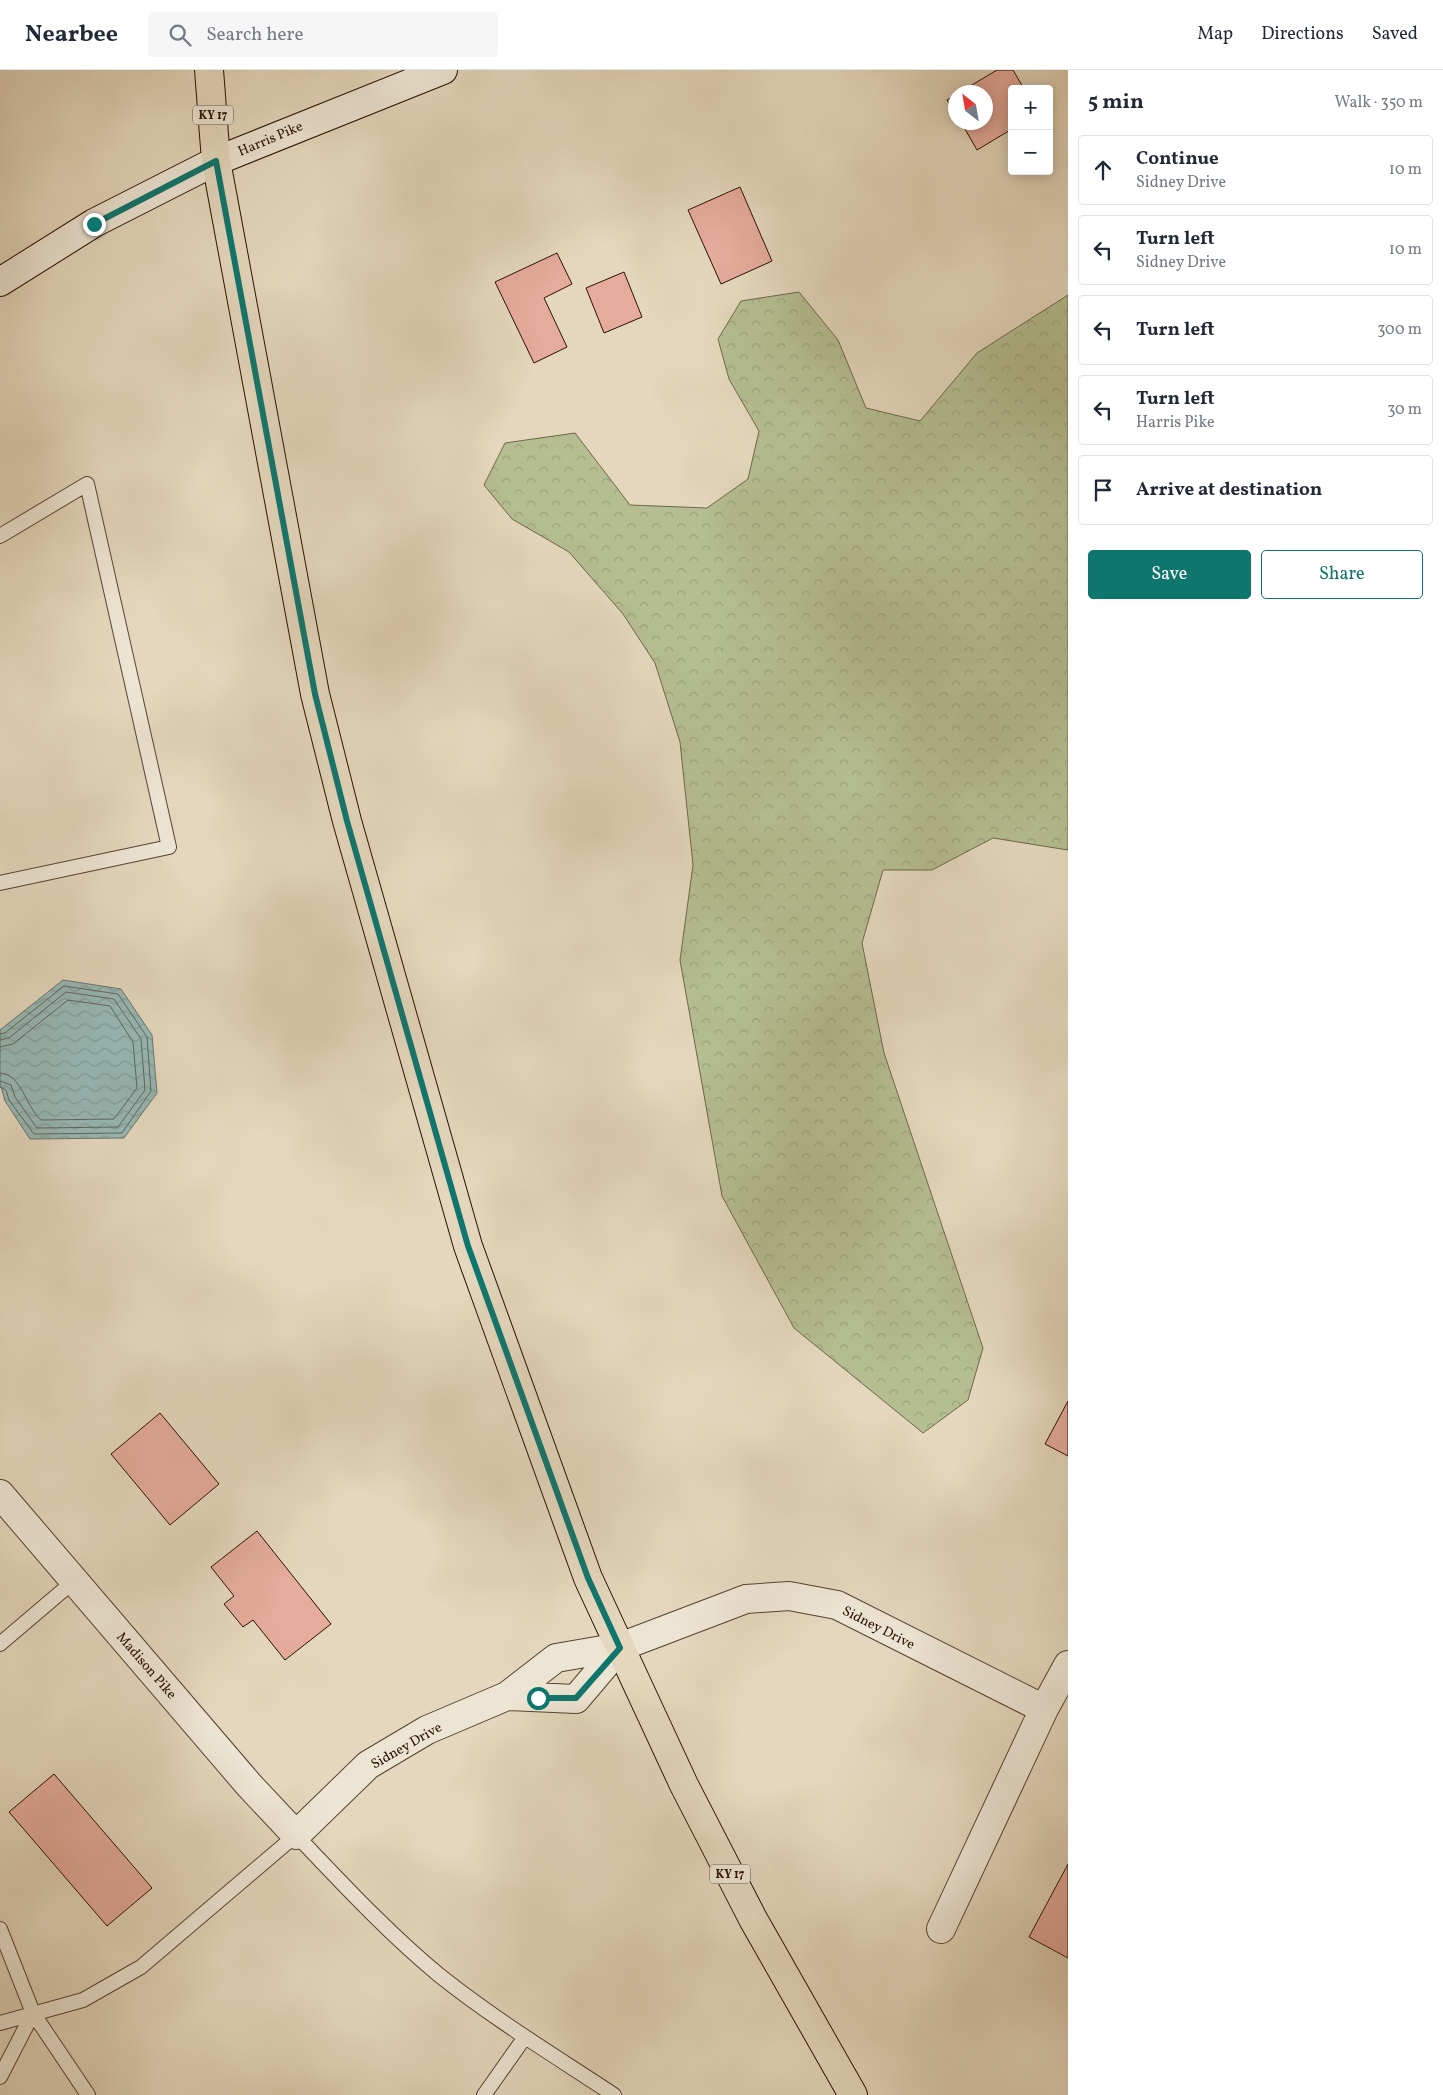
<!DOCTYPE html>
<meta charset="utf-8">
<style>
:root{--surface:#fff;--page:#f6f6f7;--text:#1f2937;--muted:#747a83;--line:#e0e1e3;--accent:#0f766e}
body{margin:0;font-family:Vollkorn,serif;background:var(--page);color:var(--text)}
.controls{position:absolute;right:15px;top:15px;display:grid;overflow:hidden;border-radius:5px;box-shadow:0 2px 12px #0003}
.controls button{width:45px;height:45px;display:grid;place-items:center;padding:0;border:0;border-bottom:1px solid var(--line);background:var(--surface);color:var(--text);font:25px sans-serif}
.compass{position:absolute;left:948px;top:15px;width:45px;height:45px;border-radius:50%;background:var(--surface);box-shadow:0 2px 12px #0003;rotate:329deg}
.stop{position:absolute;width:15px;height:15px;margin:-11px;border:4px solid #0f766e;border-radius:50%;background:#fff}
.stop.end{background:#0f766e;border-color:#fff;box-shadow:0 1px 5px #0008}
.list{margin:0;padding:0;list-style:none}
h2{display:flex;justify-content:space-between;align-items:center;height:65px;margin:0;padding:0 20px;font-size:21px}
h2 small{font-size:16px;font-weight:400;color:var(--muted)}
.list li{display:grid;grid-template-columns:32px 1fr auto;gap:15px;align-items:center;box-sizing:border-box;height:70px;margin:0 10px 10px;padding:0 10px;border:1px solid var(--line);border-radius:5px}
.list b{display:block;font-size:19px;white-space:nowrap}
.list p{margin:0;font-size:16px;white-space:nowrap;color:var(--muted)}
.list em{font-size:16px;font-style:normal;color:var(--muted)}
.actions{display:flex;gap:10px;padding:15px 20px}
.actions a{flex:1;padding:11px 0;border:1px solid var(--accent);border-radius:5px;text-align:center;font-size:18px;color:var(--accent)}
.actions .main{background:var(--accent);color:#fff}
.icon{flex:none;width:28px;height:28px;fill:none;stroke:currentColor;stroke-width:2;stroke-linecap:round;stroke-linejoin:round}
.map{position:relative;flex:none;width:1068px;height:2025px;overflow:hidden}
header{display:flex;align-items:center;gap:30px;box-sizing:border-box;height:70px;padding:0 25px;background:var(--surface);border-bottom:1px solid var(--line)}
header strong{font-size:24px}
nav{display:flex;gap:28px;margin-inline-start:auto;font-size:18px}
.search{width:350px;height:45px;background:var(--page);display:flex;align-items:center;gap:12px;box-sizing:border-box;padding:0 18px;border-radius:5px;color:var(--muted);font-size:19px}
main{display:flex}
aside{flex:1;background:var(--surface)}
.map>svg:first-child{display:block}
.forest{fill:url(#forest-crowns);stroke:#6e674a}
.water{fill:url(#water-waves);stroke:#6a756d}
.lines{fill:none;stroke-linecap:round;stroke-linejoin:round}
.shore{stroke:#60645c;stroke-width:1}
.building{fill:#e5ab9c;stroke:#291002}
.service-casing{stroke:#584231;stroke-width:16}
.minor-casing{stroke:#584231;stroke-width:30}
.tertiary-casing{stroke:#584231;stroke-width:30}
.secondary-casing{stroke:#291002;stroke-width:30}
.primary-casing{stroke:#291002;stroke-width:30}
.service{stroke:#ede5d4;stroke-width:14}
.minor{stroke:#ede5d4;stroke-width:28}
.tertiary{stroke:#ede5d4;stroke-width:28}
.secondary{stroke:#ede5d4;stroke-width:28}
.primary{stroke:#e4d7bd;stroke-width:28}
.route{stroke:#0f766e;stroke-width:6}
.labels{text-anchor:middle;stroke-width:4.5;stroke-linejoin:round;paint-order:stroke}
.shield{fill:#ede5d4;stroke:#645041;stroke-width:1}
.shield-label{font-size:12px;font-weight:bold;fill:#291002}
.street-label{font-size:14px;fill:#291002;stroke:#ede5d4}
</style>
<header>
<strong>Nearbee</strong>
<div class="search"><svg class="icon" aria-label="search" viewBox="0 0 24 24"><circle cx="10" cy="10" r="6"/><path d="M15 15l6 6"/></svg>Search here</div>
<nav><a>Map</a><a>Directions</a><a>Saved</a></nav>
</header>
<main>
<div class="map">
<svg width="1068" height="2025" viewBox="0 0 1068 2025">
<defs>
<pattern id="forest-crowns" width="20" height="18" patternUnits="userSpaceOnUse" patternTransform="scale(1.25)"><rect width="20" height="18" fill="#b4be91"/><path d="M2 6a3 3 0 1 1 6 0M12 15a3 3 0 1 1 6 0" fill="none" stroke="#9ba27b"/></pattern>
<pattern id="water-waves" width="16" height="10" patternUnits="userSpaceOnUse" patternTransform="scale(1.25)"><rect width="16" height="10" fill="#96b8b5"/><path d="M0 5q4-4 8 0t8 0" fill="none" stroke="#819d9a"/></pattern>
</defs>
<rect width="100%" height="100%" fill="#e4d7bd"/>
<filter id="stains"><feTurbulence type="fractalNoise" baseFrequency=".004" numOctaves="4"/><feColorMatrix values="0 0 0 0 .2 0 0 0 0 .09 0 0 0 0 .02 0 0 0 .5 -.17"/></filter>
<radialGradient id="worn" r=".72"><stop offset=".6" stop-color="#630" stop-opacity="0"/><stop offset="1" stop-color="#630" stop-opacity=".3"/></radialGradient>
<path class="forest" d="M799,222L838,270L866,338L920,351L977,283L1068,225V780L993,768L932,800H883L862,873L884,983L983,1278L968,1330L923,1363L794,1258L722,1126L680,890L693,795L680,672L655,593L623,544L569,482L512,449L484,415L505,373L575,363L630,435L707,438L748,409L759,361L729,309L718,269L741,231Z"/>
<path class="water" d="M63,910L121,919L152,965L157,1023L124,1068L30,1069L5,1031L0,1013V960Z"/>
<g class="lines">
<path class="shore" d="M0,964L5,963L64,916L118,924L147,967L151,1021L122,1063L34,1064L9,1030L6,1020L0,1017
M0,970L9,968L66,922L114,929L141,969L145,1020L118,1057L37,1058L15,1027L11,1015L0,1011
M0,977L13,974L68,930L110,936L133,972L137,1018L114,1049L41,1050C25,1036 22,1004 0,1003"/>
</g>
<path class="building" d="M997,0H1013L1024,19H1012V59L977,80L961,52H986V22H960Z
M956,25V44L947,30Z
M740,117L772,191L721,214L688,140Z
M557,183L572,214L544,228L567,277L534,293L495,212Z
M624,202L642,247L604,263L586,218Z
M1068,1331V1386L1045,1374Z
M160,1343L219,1414L170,1455L111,1384Z
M257,1461L331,1554L285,1590L253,1550L243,1557L224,1534L234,1526L211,1497Z
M54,1704L152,1818L107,1856L9,1742Z
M1068,1794V1888L1029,1867Z"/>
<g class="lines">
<g class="service-casing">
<path id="service" d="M0,466L87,414L169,777L0,813
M0,1574L74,1511
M0,1859L33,1943L88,2025
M0,1953L83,1930L141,1897L296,1765C342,1813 387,1862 439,1905C494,1949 555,1986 614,2025
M0,2007L33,1943
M484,2025L525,1967"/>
</g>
<g class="minor-casing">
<path id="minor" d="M620,1577L746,1529L789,1526L837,1535L1044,1639
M941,1859L1044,1639L1068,1595"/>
</g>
<g class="tertiary-casing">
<path id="tertiary" d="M0,1424L249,1715L296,1765L368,1695L427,1660L507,1626L556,1588L620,1577
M507,1626L576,1629L620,1577"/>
</g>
<g class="secondary-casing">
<path id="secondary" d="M0,212L94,153L216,91L443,0"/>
</g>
<g class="primary-casing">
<path id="primary" d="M209,0L216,91L315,624L347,751L468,1176L588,1508L684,1715L753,1849L853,2025"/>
</g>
<use href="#service" class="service"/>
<use href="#minor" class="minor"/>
<use href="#tertiary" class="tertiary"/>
<use href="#secondary" class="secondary"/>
<use href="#primary" class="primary"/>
</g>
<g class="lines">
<path class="route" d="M94,154L216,91L315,624L347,751L468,1176L588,1508L620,1578L576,1628H538"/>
</g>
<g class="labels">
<g class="shield">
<rect x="193" y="35.5" width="40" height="19" rx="4"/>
<rect x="710" y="1794.5" width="40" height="19" rx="4"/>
</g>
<g class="shield-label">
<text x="213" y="49">KY 17</text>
<text x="730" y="1808">KY 17</text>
</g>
<g class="street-label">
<text transform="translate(270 68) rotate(-23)" y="5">Harris Pike</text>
<text transform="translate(879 1557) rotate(27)" y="5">Sidney Drive</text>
<text transform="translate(147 1595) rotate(49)" y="5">Madison Pike</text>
<text transform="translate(406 1675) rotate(-30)" y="5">Sidney Drive</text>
</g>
</g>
<rect width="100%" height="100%" filter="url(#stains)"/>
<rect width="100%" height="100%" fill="url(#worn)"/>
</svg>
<div class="controls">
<button>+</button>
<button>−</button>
</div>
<svg class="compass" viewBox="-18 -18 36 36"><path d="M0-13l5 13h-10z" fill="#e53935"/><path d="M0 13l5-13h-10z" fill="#747a83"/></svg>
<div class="stop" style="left:538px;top:1628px"></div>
<div class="stop end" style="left:94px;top:154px"></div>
</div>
<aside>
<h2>5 min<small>Walk · 350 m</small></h2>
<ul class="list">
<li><svg class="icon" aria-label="ahead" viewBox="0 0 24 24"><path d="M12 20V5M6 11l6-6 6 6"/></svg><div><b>Continue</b><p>Sidney Drive</p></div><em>10 m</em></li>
<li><svg class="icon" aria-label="left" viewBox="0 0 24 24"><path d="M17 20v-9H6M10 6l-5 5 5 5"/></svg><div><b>Turn left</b><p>Sidney Drive</p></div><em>10 m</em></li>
<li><svg class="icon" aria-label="left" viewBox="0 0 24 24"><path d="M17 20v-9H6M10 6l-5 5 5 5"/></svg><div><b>Turn left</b></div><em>300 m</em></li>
<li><svg class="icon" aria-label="left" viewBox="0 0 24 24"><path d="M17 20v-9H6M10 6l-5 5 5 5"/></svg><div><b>Turn left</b><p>Harris Pike</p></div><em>30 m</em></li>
<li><svg class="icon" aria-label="arrive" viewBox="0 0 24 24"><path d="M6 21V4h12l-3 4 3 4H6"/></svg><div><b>Arrive at destination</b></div></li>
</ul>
<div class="actions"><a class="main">Save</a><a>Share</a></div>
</aside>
</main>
